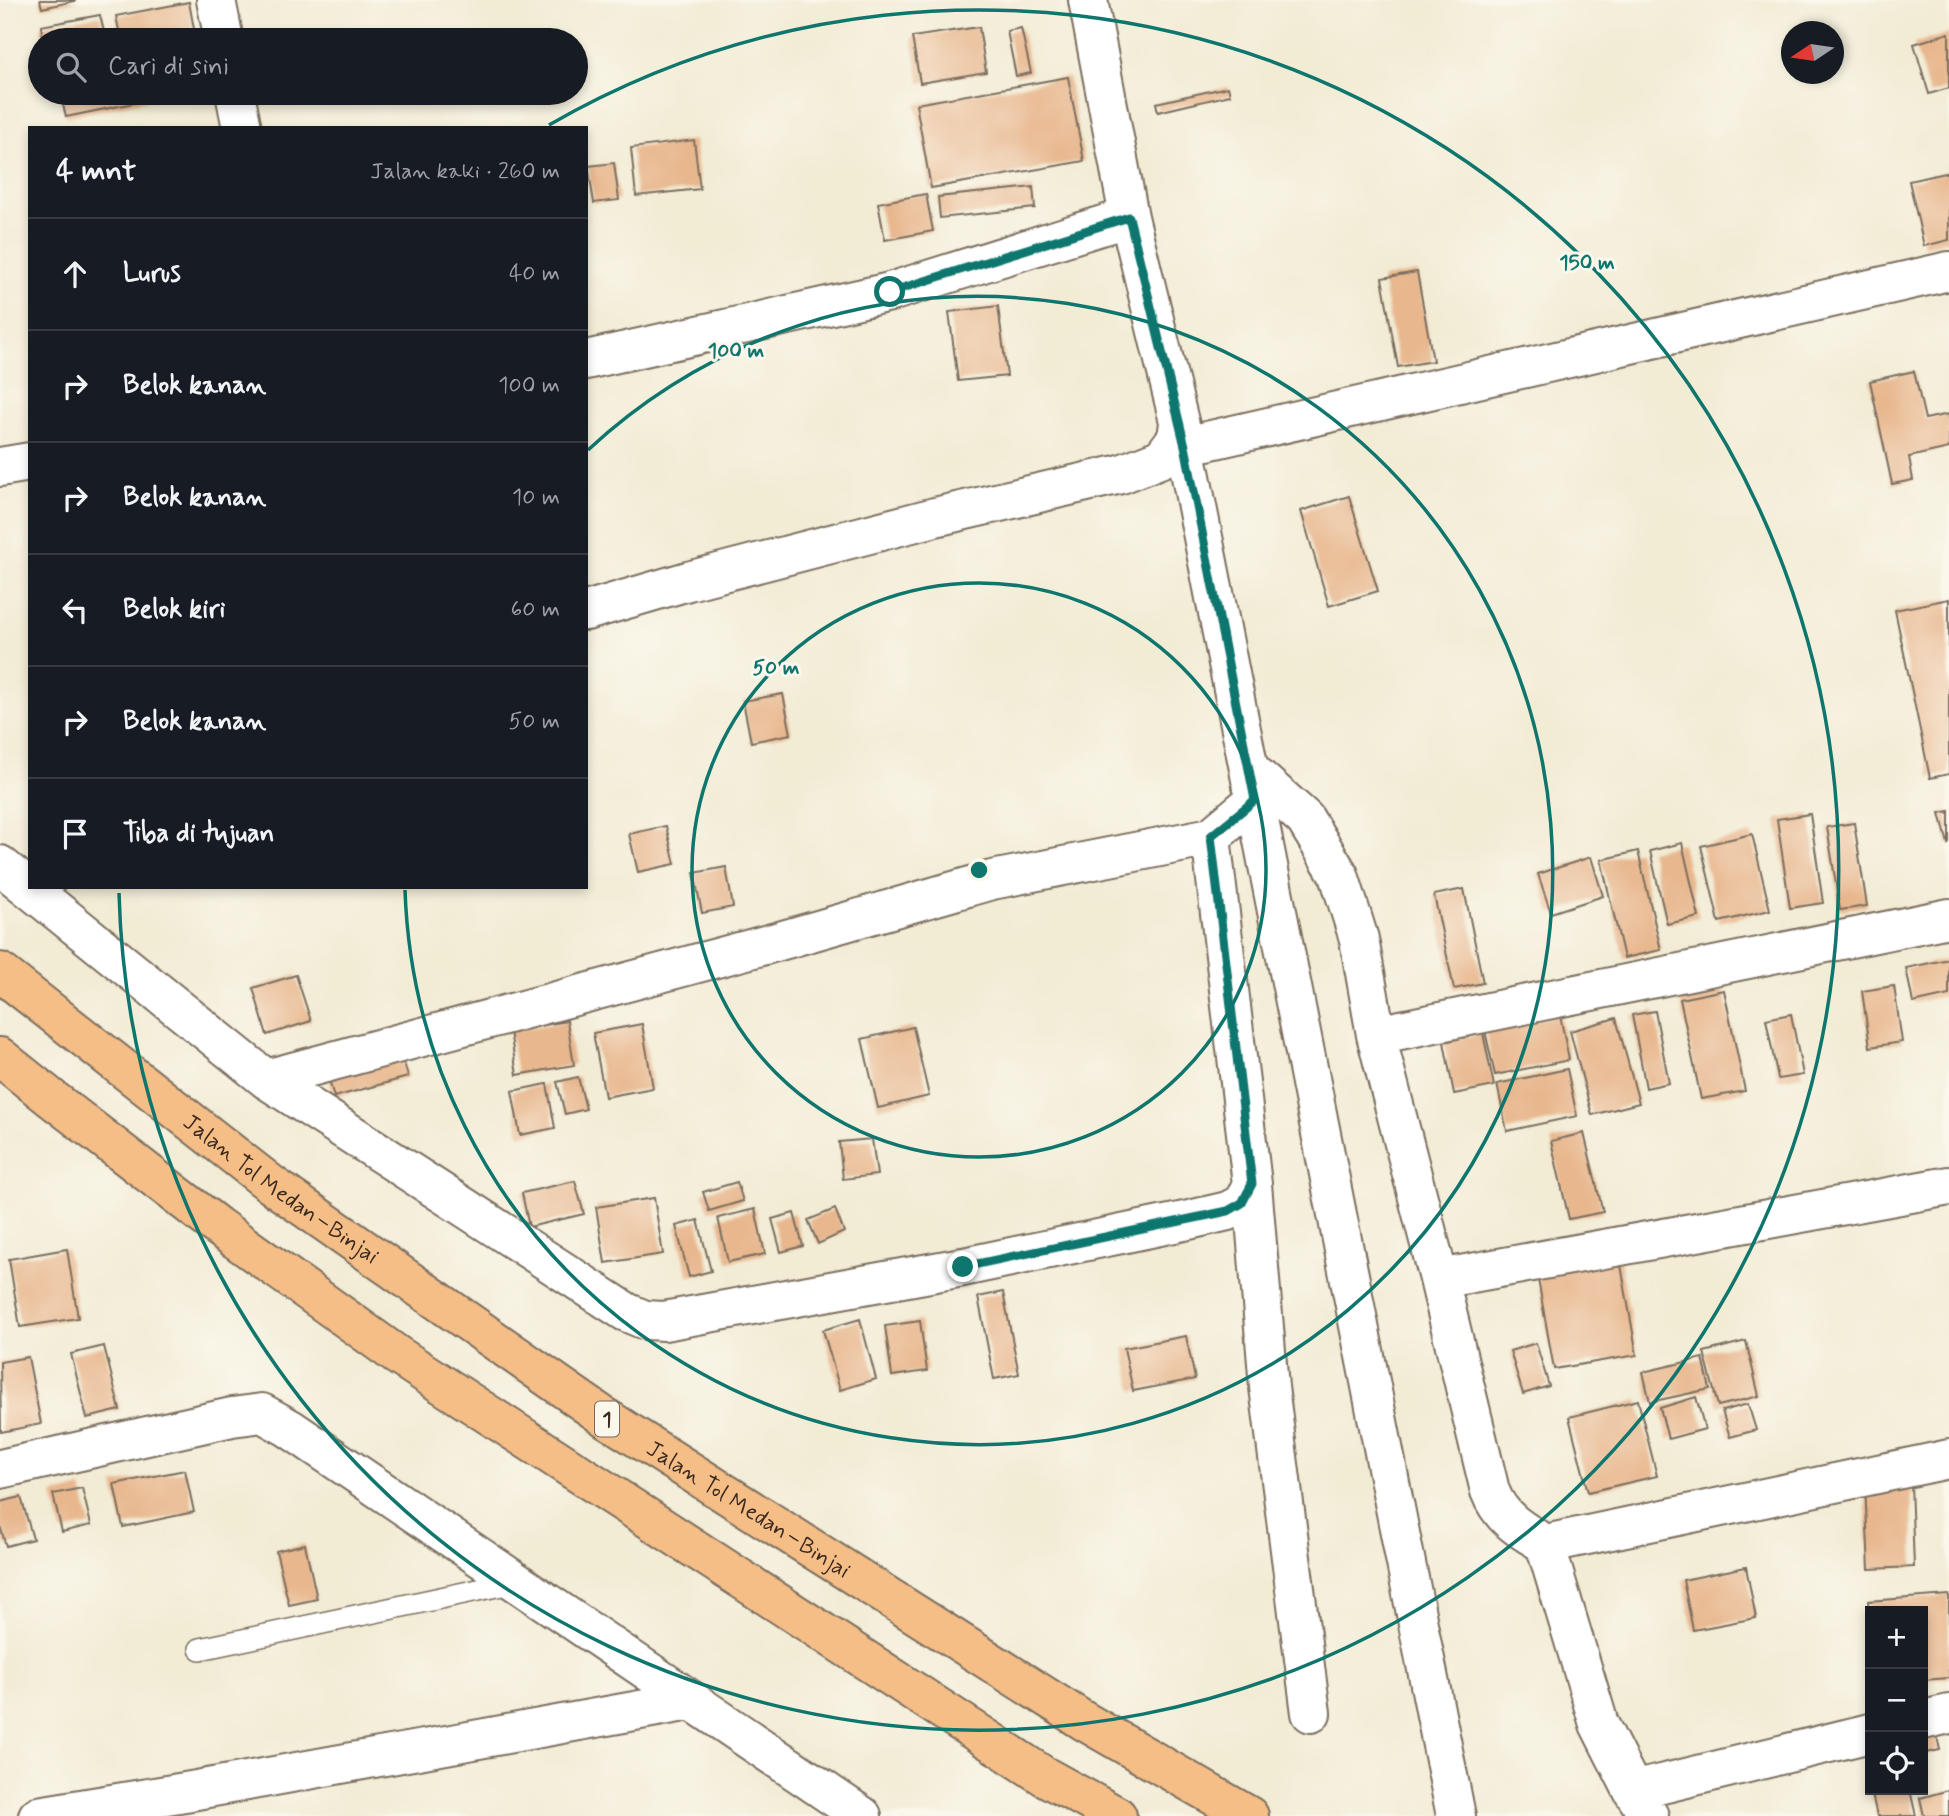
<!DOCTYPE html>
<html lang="id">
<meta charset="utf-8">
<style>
:root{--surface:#171b24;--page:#20242c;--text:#f1f3f6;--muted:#9ea1a6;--line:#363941}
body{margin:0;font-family:Mynerve,sans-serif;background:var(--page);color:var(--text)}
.controls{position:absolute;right:21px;bottom:21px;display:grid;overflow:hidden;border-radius:0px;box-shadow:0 4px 10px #0003}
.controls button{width:63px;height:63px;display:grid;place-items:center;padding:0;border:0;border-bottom:2px solid var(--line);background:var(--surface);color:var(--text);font:35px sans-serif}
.compass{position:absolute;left:1781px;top:21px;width:63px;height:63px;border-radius:50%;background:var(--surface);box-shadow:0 4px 10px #0003;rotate:257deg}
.stop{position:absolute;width:21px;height:21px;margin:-16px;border:5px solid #0f766e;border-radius:50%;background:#fff}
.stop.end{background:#0f766e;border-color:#fff;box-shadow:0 2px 7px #0008}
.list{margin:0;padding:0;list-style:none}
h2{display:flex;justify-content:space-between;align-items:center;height:91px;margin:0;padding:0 28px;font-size:30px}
h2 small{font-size:23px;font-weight:400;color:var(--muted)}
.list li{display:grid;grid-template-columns:46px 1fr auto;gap:21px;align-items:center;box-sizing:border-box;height:112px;padding:0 28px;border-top:2px solid var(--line)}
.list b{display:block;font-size:26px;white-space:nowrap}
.list em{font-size:23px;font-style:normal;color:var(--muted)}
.icon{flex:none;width:38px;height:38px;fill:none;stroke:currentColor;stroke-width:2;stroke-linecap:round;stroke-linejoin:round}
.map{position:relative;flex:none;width:1949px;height:1816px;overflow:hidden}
.search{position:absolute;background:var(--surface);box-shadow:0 4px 10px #0003;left:28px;top:28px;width:560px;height:77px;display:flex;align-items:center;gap:18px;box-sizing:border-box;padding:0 24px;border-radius:38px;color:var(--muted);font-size:26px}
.panel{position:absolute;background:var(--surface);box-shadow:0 4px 10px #0003;left:28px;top:126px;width:560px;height:763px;border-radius:0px}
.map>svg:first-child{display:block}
.building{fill:#e8b78e}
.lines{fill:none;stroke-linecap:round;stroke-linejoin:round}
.lane-casing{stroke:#7b6e5e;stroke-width:24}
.street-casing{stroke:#7b6e5e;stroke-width:42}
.highway-casing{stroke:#7b6e5e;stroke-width:42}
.lane{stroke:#fff;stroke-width:21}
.street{stroke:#fff;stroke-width:38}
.highway{stroke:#f6be87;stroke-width:38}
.route{stroke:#0f766e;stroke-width:9}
.ring{fill:none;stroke:#0f766e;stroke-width:3.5}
.labels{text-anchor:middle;stroke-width:6;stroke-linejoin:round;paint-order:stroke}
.shield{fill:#fbf7ec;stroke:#75685c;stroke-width:2}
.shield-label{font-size:21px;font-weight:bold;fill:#3b2a1e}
.street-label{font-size:23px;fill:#3b2a1e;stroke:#fbf7ec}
.centre{fill:#0f766e;stroke:#fbf7ec;stroke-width:3.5}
.ring-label{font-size:21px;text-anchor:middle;font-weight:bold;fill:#0f766e;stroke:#fbf7ec;stroke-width:6;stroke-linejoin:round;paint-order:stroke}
</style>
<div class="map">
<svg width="1949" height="1816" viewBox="0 0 1949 1816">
<rect width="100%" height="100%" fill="#fbf7ec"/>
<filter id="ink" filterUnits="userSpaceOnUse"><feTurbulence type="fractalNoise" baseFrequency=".0143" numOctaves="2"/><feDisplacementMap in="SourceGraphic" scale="14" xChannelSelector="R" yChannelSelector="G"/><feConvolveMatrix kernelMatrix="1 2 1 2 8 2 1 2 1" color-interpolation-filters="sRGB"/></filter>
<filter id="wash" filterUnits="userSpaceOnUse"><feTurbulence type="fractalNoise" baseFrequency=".00686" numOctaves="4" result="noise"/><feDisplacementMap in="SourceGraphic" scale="28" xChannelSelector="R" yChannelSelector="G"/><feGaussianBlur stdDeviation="1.57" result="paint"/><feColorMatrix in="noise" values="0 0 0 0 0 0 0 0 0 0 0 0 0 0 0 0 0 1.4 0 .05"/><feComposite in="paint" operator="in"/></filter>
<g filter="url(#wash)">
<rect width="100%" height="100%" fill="#f2ecd5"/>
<g id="blocks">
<path class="building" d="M40,0H75V1L42,8Z
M189,2L196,40H121L116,16Z
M100,15L106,40H43L41,26Z
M979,27L986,72L920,83L912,37Z
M1021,28L1031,73L1016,76L1007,31Z
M1949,33V88L1929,94L1914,44Z
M1068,77L1084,161L931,188L916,104Z
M1228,87L1230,95L1158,112L1156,103Z
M60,93H167L168,96L66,117Z
M694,140L700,189L636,196L631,148Z
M614,163L619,200L594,203L588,166Z
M1949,172V240L1924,246L1909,181Z
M1033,187L1035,208L940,218L938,197Z
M926,194L933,231L885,240L878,203Z
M1417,272L1433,361L1398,367L1382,278Z
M998,306L1007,376L958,381L949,312Z
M1914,371L1925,419L1949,414V448L1909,457L1913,480L1892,484L1870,381Z
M1349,496L1378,591L1329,606L1301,511Z
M1949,599V774L1930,778L1895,610Z
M783,694L791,734L751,742L743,701Z
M1949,811V843L1948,844L1940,813Z
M1810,814L1823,903L1790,908L1777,819Z
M1854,823L1867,906L1840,910L1827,827Z
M666,826L675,864L638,872L629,834Z
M1752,834L1770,910L1719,922L1701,846Z
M1682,843L1699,917L1667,924L1650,851Z
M1638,851L1661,950L1624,958L1601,860Z
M1591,857L1603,896L1551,913L1538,874Z
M726,867L733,907L702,913L694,873Z
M1464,889L1483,983L1454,989L1434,895Z
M1949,959V995L1913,1003L1906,968Z
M296,975L311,1021L267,1035L253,988Z
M1894,986L1902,1042L1870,1047L1862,991Z
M1724,990L1745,1091L1701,1099L1680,999Z
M1655,1011L1669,1083L1646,1088L1632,1015Z
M1791,1014L1803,1075L1778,1079L1766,1019Z
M1560,1015L1569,1060L1495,1075L1485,1031Z
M1616,1018L1639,1103L1592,1115L1570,1031Z
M567,1021L574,1065L517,1075L510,1031Z
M642,1024L653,1088L605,1097L593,1033Z
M913,1027L929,1096L878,1108L862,1039Z
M1483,1033L1494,1086L1454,1094L1444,1042Z
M402,1055L408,1077L334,1097L328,1076Z
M1567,1069L1577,1116L1507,1131L1497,1084Z
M578,1077L586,1109L565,1114L557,1082Z
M547,1084L555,1128L520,1135L512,1091Z
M1584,1133L1603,1212L1569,1219L1551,1141Z
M872,1139L877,1175L843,1179L839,1142Z
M575,1181L584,1214L529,1227L522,1193Z
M737,1182L743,1201L709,1211L703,1192Z
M654,1198L663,1254L605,1263L596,1207Z
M755,1209L765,1254L728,1262L718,1218Z
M835,1209L844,1232L818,1244L808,1220Z
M794,1213L803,1246L781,1252L772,1219Z
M698,1220L711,1271L689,1277L676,1226Z
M67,1249L78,1318L20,1327L9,1259Z
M1619,1254L1637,1355L1554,1369L1536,1268Z
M1003,1292L1019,1374L994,1379L978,1297Z
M860,1319L876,1379L840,1390L823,1330Z
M920,1321L927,1371L892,1376L885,1326Z
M1186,1336L1195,1379L1133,1391L1124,1348Z
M1746,1341L1759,1396L1718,1406L1704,1352Z
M1536,1343L1549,1386L1523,1394L1510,1351Z
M104,1346L120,1410L87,1418L71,1354Z
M28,1357L41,1424L1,1432L0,1362Z
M1703,1358L1710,1389L1650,1402L1643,1372Z
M1696,1397L1705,1429L1668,1439L1660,1408Z
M1638,1400L1657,1476L1588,1492L1569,1417Z
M1748,1404L1756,1430L1730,1437L1722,1411Z
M185,1470L194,1512L123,1527L114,1484Z
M1911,1483L1914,1567L1869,1569L1865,1485Z
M82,1488L91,1525L62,1532L53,1494Z
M21,1497L33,1539L6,1546L0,1526V1502Z
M305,1544L317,1599L289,1605L276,1551Z
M1746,1567L1756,1618L1693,1630L1683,1580Z
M1949,1595V1678L1923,1680V1611H1869L1868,1601Z
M1936,1731L1940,1750L1926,1753L1923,1734Z
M1871,1790H1910L1916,1816H1877Z
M1949,1790V1816H1924L1920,1798Z"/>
</g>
</g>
<g filter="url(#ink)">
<use href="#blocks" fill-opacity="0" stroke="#7b6e5e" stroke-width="2"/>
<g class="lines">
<g class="lane-casing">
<path id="lane" d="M200,1649L516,1582"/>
</g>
<g class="street-casing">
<path id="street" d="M216,0L224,40
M1088,0L1129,217L1185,446L1456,1816
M235,93L242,128
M586,360L890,292L1129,217
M1185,446L1949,271
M0,467L30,462
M586,611L688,581L935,517L1121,474L1162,458L1177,438L1179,423
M1249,769L1305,819L1339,875L1359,939L1376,1035L1439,1279L1490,1491C1500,1518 1521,1530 1545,1544L1949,1459
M1211,837L1252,1184L1269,1387L1311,1713
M0,865L266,1079L626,1312L645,1320L664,1321L963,1267L1189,1220L1228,1211L1243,1203L1252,1184
M1376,1035L1949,918
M266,1079L776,942L992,880L1211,837L1255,800
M1439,1279L1949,1186
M0,1469L232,1417L262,1413L289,1428L862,1816
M1545,1544L1599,1724L1633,1791L1649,1816
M1923,1720L1949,1714
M1633,1791L1870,1733
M38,1816L191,1791L690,1701"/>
</g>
<g class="highway-casing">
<g id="highway">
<path id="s1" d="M0,972L272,1185L606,1418L1084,1721L1249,1816"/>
<path d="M0,1057L51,1098L217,1226L397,1355L1044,1776L1117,1816"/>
</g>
</g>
<use href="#lane" class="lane"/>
<use href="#street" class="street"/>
<use href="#highway" class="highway"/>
</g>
</g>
<g class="lines" filter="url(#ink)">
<path class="route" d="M890,292L1129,217L1185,446L1255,800L1211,836L1252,1184L1242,1203L1228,1211L963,1267"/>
</g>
<g class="ring">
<circle cx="979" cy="870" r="287"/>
<path d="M588 450A574 574 0 1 1 405 890"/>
<path d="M549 125A860 860 0 1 1 119 893"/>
</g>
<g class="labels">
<rect class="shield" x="595" y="1401.5" width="24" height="35" rx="5"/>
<g class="shield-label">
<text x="607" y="1426">1</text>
</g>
<g class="street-label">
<text dy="8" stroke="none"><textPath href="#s1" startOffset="355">Jalan Tol Medan–Binjai</textPath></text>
<text dy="8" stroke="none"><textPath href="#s1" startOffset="922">Jalan Tol Medan–Binjai</textPath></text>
</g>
</g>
<circle cx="979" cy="870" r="10" class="centre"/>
<g class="ring-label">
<text x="1587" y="269">150 m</text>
<text x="736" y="357">100 m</text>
<text x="776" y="674">50 m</text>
</g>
</svg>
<div class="controls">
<button>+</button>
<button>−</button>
<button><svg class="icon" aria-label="locate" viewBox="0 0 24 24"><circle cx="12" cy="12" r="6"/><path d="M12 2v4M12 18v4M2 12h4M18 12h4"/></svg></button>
</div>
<svg class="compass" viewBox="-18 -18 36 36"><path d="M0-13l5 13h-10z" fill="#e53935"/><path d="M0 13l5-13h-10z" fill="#9ea1a6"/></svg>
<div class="stop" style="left:890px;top:292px"></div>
<div class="stop end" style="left:963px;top:1267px"></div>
<div class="search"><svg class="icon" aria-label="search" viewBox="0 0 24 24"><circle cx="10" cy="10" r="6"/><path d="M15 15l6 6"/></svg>Cari di sini</div>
<section class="panel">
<h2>4 mnt<small>Jalan kaki · 260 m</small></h2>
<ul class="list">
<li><svg class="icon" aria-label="ahead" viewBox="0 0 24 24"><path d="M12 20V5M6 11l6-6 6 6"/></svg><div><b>Lurus</b></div><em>40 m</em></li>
<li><svg class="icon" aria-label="right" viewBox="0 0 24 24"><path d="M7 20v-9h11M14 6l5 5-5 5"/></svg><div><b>Belok kanan</b></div><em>100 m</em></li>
<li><svg class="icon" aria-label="right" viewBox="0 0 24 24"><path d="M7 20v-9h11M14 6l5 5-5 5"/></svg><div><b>Belok kanan</b></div><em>10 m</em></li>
<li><svg class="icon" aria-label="left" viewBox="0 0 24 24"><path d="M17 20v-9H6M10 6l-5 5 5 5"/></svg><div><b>Belok kiri</b></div><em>60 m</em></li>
<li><svg class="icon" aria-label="right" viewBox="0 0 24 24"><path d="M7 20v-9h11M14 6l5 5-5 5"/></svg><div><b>Belok kanan</b></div><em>50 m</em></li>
<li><svg class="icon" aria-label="arrive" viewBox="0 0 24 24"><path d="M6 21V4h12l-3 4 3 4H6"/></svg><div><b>Tiba di tujuan</b></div></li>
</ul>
</section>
</div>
